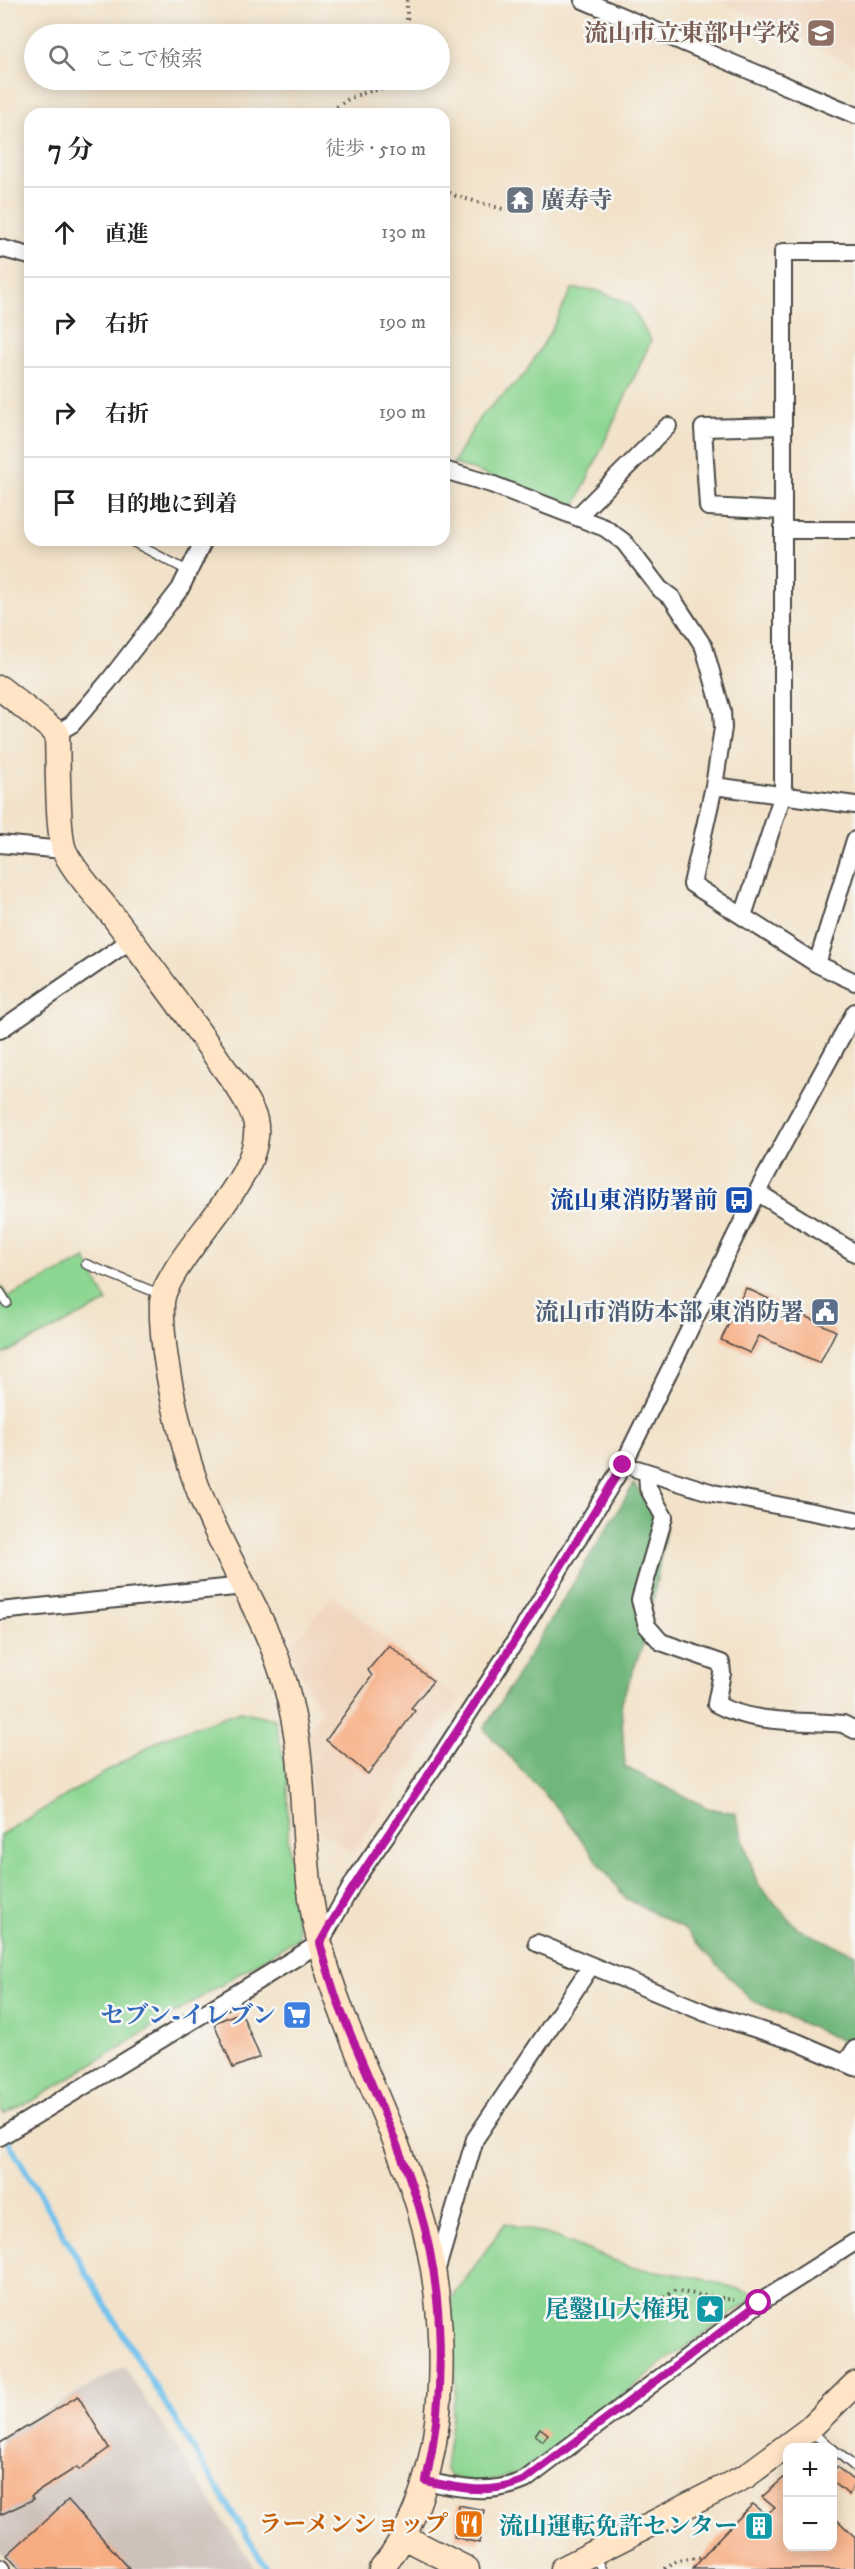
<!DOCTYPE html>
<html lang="ja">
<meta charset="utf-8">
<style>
:root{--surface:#fff;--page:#f6f6f6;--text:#222;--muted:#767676;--line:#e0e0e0}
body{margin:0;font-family:"IM FELL DW Pica","Noto Serif JP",serif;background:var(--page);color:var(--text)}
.controls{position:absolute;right:18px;bottom:18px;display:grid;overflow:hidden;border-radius:12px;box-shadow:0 3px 15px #0003}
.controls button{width:54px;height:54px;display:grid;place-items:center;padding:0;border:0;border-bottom:2px solid var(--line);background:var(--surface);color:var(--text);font:30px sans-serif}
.stop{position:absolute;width:18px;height:18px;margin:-14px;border:4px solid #b5179e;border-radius:50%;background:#fff}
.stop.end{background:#b5179e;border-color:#fff;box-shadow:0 2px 6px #0008}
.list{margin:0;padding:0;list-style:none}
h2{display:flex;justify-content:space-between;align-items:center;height:78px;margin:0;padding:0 24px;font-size:26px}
h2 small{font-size:20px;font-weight:400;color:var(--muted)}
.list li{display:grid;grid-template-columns:39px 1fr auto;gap:18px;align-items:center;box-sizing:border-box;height:90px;padding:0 24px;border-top:2px solid var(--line)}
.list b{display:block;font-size:22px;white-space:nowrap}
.list em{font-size:20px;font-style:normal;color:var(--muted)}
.icon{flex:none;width:33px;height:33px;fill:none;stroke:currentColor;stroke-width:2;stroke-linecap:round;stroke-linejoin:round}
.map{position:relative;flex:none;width:855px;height:2569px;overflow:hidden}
.search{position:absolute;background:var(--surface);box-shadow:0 3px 15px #0003;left:24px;top:24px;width:426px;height:66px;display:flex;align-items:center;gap:15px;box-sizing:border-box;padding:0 21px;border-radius:33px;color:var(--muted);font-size:22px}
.panel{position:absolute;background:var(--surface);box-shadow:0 3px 15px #0003;left:24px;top:108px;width:426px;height:438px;border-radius:18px}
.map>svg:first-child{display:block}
.built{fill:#f1d5bd}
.industrial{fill:#cec1ba}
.green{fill:#8cd691;stroke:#5c805e;stroke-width:1.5}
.forest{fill:#71b77b;stroke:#4e7153;stroke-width:1.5}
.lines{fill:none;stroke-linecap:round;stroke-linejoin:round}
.stream{stroke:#71c2ed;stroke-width:6}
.building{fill:#f7ac81}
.lane-casing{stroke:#494643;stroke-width:11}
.street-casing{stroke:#494643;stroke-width:20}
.secondary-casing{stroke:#494643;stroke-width:27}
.path{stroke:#494643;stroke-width:4;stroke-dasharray:1.5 4.5;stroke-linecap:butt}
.lane{stroke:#fff;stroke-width:8}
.street{stroke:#fff;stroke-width:16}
.secondary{stroke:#ffe4c6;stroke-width:24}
.route{stroke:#b5179e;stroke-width:8}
.labels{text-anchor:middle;stroke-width:5;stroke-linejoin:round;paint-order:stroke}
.education-label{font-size:24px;font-weight:bold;fill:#785e54;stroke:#f6f6f2;text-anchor:end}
.worship-label{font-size:24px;font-weight:bold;fill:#5b616d;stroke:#f6f6f2;text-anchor:start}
.transit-label{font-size:24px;font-weight:bold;fill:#164399;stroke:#f6f6f2;text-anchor:end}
.service-label{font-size:24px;font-weight:bold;fill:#4e5e75;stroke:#f6f6f2;text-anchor:end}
.shop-label{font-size:24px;font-weight:bold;fill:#366cbe;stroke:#f6f6f2;text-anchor:end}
.culture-label{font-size:24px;font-weight:bold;fill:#0d838f;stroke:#f6f6f2;text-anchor:end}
.food-label{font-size:24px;font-weight:bold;fill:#c56008;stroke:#f6f6f2;text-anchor:end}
</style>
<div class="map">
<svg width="855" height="2569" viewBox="0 0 855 2569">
<rect width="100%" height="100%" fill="#f6f6f2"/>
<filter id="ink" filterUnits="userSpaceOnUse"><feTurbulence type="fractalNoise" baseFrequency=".0167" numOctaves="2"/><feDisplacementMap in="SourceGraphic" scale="12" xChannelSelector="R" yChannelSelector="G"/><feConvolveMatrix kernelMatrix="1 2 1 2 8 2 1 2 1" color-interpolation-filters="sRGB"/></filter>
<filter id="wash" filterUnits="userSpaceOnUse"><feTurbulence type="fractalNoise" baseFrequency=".008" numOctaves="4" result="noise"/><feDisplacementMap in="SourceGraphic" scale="24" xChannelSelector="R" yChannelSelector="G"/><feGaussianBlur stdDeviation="1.35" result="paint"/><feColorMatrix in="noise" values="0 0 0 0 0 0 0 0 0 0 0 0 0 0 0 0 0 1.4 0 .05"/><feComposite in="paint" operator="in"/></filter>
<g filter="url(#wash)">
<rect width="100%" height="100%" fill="#f2e2c9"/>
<path class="built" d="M720,0H855V66Z
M333,1595L459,1700L352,1854L315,1826L306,1732L321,1712L289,1649Z"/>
<path class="industrial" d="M124,2366L255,2569H16L0,2552V2438Z"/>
<path class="green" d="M572,289L596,290L630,304L651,341L575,506L453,463L480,417L525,374L551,331Z
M86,1259L107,1302L0,1356V1285L8,1297Z
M240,1711L275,1719L288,1779V1838L299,1937L34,2100L4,2114L0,2107V1835L161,1739Z
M505,2223L556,2237L629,2267L702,2278L758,2295L660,2365L555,2450L520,2472L478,2485L451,2476L445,2469L456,2384L451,2300Z"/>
<path class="forest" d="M634,1484L666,1528L647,1634L621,1703L625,1767L708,1808L735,1813L757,1883L798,1929L855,1954V2047L751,2000L684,1929L625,1898L560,1811L484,1729Z"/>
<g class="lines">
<path class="stream" d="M5,2136L125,2338L267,2569"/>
</g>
<g id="blocks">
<path class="building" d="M746,1288L836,1331L820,1363L759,1336L750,1353L721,1340Z
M389,1645L433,1681L411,1708L415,1711L368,1774L326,1740L372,1676L368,1670Z
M241,2012L260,2057L233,2068L214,2023Z
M78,2396L109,2448L79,2470L77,2467L31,2496L34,2499L0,2515V2443Z
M540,2428L548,2434L543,2441L535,2435Z
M837,2467L855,2482L849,2495L832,2481V2472Z
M788,2474V2546H832V2515L855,2537V2569H693L717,2540L753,2504L766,2514L775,2508L762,2497Z
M68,2500L130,2569H19L7,2555Z
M458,2505L484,2510L479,2543L454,2537Z"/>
</g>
</g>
<g filter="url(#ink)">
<use href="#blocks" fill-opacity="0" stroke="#494643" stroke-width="1.5"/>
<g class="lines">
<g class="lane-casing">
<path id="lane" d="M129,540L190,572
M86,1264L162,1295
M0,1292L7,1303
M811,2432L832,2448
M832,2448L855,2467
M595,2554L602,2569"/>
</g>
<g class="street-casing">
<path id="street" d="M583,0L855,115
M0,248L30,256
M444,470L491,484L605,528L624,542L660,589L672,598L704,647L722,711L723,728L714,786
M783,511L708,507L703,428L783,426
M578,516L668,426
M783,530H855
M57,733L72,724L108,682L180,589L204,540
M855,805L714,786L692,884L817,964L855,982
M0,844L63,850
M743,916L783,794V252H855
M817,964L855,840
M0,1030L131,940
M757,1192L855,1253
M637,1469L713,1493L855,1520
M647,1472L648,1488L664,1517L640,1600L647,1626L661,1642L721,1663L722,1673L716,1704C755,1725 800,1720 843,1724L855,1730
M0,1611L244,1586
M537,1943L706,2013L797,2042L855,2067
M846,2063L855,2049
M0,2137L320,1943L355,1880L435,1765L518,1637L623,1465L757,1192L855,1012
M436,2272L475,2139L591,1966
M426,2481C461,2489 491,2495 525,2480L759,2303L855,2242
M0,2568L1,2569"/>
</g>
<g class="secondary-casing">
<path id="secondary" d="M0,688L57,733C58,756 57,837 65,852C75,873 98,897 113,916C149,964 185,1011 219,1061C231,1078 249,1100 255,1120C267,1169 195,1233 173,1275C168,1284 163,1291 162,1302C160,1356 183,1456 205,1506C231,1568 269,1623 286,1687C310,1771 298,1860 320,1944C343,2034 391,2116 418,2205C451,2310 455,2481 381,2569
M404,2537L467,2569
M562,2569L746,2476L808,2430L855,2384"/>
</g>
<path class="path" d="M407,0V34
M327,114C351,94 366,91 396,87L402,80
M444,190L456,196L503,209
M653,2303L675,2291L734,2300
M665,2569L677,2561L703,2557"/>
<use href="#lane" class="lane"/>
<use href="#street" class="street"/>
<use href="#secondary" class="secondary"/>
</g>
</g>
<g class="lines" filter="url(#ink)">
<path class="route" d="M623,1465C562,1565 501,1665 436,1763C397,1823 354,1880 320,1943C326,1965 332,1987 340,2008C366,2074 398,2139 419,2207C445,2294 446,2393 426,2481C461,2489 491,2495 525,2480L759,2303"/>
</g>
<defs>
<g id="school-square" transform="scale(1.5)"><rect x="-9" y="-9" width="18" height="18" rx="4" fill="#8d6e63" stroke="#f6f6f2"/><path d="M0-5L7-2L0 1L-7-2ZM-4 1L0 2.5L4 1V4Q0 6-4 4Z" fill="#fff"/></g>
<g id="temple-square" transform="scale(1.5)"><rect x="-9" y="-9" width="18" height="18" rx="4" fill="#6b7280" stroke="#f6f6f2"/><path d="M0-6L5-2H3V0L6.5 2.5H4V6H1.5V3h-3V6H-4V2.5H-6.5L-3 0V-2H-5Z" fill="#fff"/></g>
<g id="bus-square" transform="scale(1.5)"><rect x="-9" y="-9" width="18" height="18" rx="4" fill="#1a4fb4" stroke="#f6f6f2"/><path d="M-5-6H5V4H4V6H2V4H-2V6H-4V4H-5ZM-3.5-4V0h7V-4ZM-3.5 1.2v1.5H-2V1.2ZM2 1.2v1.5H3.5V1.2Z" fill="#fff"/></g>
<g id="civic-square" transform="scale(1.5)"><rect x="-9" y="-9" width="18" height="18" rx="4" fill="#5c6f8a" stroke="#f6f6f2"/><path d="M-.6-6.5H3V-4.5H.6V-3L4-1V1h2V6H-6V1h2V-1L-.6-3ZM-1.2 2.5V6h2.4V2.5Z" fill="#fff"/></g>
<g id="supermarket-square" transform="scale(1.5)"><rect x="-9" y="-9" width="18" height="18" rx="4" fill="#3f7fe0" stroke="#f6f6f2"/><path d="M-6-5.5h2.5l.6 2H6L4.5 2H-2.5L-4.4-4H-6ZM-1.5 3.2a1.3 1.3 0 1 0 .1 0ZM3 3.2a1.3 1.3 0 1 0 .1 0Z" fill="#fff"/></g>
<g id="sight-square" transform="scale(1.5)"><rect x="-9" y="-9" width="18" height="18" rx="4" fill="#0f9aa8" stroke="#f6f6f2"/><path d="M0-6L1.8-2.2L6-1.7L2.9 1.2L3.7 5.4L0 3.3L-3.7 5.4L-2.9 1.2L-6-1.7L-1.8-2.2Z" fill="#fff"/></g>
<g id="restaurant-square" transform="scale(1.5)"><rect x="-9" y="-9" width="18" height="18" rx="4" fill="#e8710a" stroke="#f6f6f2"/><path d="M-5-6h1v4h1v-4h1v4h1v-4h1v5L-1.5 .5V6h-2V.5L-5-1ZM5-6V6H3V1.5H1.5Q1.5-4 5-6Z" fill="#fff"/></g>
<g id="building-square" transform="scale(1.5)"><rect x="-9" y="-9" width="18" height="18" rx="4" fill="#0f9aa8" stroke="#f6f6f2"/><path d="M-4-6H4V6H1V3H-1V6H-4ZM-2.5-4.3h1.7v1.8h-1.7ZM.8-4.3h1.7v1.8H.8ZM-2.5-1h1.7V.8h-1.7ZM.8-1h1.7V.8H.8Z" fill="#fff"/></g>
</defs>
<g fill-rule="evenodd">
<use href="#school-square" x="821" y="33"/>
<use href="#temple-square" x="520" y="200"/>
<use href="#bus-square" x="739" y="1200"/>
<use href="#civic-square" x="825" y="1312"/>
<use href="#supermarket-square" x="297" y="2015"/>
<use href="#sight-square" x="710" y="2309"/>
<use href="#restaurant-square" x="469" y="2524"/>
<use href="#building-square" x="759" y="2526"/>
</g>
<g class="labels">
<g class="education-label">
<text x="800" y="41">流山市立東部中学校</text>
</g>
<g class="worship-label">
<text x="541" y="208">廣寿寺</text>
</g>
<g class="transit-label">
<text x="718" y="1208">流山東消防署前</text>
</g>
<g class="service-label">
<text x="804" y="1320">流山市消防本部 東消防署</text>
</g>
<g class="shop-label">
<text x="276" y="2023">セブン-イレブン</text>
</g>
<g class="culture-label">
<text x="689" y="2317">尾鑿山大権現</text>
<text x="738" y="2534">流山運転免許センター</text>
</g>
<g class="food-label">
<text x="448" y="2532">ラーメンショップ</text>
</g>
</g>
</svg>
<div class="controls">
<button>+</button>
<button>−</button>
</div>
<div class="stop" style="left:759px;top:2303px"></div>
<div class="stop end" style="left:623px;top:1465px"></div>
<div class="search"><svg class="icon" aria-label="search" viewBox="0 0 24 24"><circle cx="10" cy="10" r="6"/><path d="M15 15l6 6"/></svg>ここで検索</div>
<section class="panel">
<h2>7 分<small>徒歩 · 510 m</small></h2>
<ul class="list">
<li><svg class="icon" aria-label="ahead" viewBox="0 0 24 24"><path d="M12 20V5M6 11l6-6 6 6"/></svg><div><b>直進</b></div><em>130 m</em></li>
<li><svg class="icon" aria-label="right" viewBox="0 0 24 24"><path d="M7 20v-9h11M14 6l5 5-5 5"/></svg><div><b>右折</b></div><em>190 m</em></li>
<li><svg class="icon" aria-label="right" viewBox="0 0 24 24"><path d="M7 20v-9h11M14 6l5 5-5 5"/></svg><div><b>右折</b></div><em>190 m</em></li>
<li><svg class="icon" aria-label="arrive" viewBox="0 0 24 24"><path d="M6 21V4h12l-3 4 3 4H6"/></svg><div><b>目的地に到着</b></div></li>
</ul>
</section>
</div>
